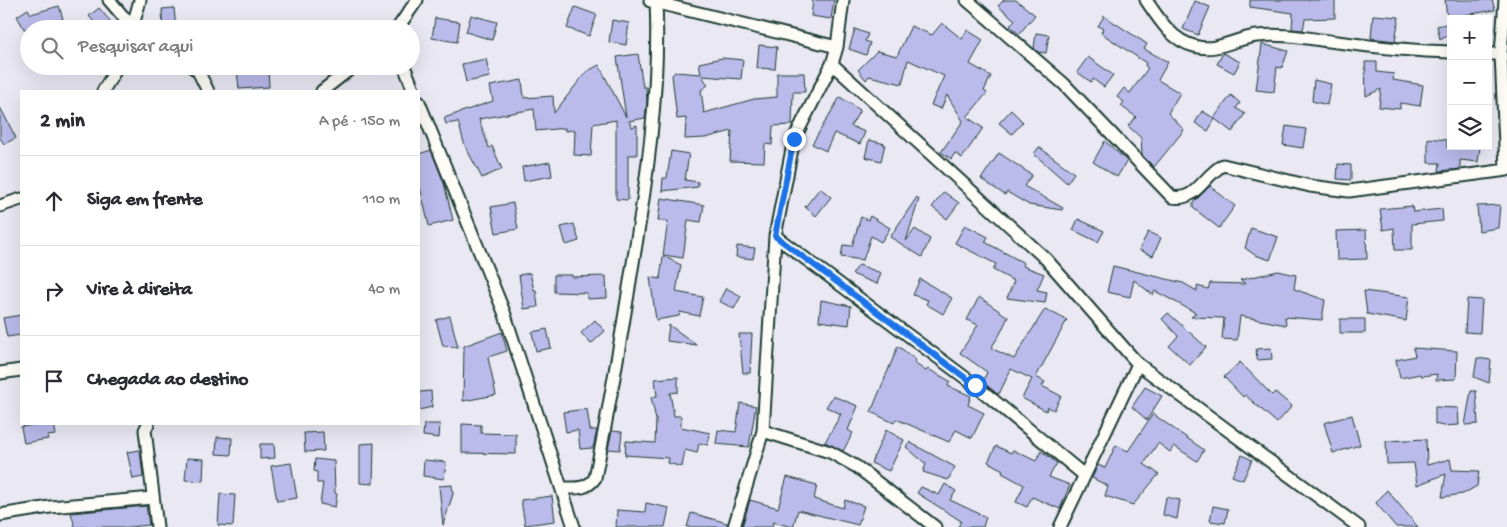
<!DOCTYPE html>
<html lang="pt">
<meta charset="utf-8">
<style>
:root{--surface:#fff;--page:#f7f7f7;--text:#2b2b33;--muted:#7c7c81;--line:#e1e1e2}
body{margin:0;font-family:"Gochi Hand",sans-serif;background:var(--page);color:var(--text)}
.controls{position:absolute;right:15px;top:15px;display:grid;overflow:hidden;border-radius:0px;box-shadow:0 5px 20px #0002}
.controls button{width:45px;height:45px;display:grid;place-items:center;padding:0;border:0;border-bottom:1px solid var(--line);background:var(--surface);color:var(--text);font:25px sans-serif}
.stop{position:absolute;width:15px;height:15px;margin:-11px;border:4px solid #1a73e8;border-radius:50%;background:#fff}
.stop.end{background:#1a73e8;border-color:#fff;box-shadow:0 1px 5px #0008}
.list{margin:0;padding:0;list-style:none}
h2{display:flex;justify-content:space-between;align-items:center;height:65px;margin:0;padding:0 20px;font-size:21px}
h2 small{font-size:16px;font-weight:400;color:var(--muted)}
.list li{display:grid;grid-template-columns:32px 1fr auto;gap:15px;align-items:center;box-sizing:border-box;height:90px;padding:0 20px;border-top:1px solid var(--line)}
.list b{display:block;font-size:19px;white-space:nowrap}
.list em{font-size:16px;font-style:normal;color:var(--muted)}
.icon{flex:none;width:28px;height:28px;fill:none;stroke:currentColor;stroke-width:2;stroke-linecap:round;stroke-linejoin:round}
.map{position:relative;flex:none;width:1507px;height:527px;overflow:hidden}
.search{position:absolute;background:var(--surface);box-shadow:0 5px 20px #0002;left:20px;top:20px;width:400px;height:55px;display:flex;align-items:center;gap:12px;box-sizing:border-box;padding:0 18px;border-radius:28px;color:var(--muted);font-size:19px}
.panel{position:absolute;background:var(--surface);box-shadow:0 5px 20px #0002;left:20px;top:90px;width:400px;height:335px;border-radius:0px}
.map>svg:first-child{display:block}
.building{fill:#babaeb;stroke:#1f3d34}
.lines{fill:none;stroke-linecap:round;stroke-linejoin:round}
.street-casing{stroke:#1f3d34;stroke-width:15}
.street{stroke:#fdfcf7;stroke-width:11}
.route{stroke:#1a73e8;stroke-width:6}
</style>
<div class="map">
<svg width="1507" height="527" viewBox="0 0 1507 527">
<rect width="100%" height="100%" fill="#e9e8f3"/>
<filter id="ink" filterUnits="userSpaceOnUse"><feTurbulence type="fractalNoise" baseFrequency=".02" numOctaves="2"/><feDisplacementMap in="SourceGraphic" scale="10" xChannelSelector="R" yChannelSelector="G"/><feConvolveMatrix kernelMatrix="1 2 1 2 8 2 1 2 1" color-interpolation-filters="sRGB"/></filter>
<g filter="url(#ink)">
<path class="building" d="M813,0H834L831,19L811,16Z
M1004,0H1016L1035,15L1019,34L1010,26L1015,20L998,6Z
M1250,0H1335V18L1305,19L1303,30L1292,29L1293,13L1250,7Z
M1445,0H1492L1495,10L1447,18Z
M1195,1L1210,7L1198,35L1183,29Z
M59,6L63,19L38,26L39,29H24L17,16L28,9L31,14Z
M575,7L597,15L589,36L567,28Z
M99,8L117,29H100L89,16Z
M174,8L176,29H163L162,9Z
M471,15L497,22L492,40L466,32Z
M1373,15L1399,17L1395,41L1371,38Z
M1104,16L1147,44L1144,49L1168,62L1158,80L1180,93L1168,113L1184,130L1154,167L1142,155L1141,138L1128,126L1136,117L1121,106L1124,102L1117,97L1124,88L1130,93L1148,68L1145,66L1146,63L1101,33L1103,29L1098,26Z
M435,18L460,22L457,42L432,38Z
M612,20L629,23L626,45L609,42Z
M942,23L962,39L967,30L983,40L970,64L991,76L984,91L987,93L967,117L983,128L962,158L955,153L951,159L941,152L963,121L947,95L941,109L931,105L944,76L908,60L902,84L869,76L866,80L858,70L877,51L897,56L911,26L932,35Z
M1451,23V33L1440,39L1437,26Z
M855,29L868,34L865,41L870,43L866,55L849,49Z
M1036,33L1049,35L1046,53L1038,52L1034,48Z
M1262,44L1288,51L1282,68L1277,67L1274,92L1256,90Z
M759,45L777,47L775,69L757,68Z
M1223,53L1240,62L1234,73L1217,64Z
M638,54L643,87H646L647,101L645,118L629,121L632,127L637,125V155H628V200L616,199V120L593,124L591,156L574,155L575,130L565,131V128L536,131L534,109L479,119L489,148L492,146L502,169L482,178L465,146L458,122L446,124L444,118L493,101L490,86L522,80L524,98L553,96L554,113L586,72L599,65L626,117L617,57Z
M1088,57L1113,75L1104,87L1093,79L1091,82L1077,72Z
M722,58L743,60L741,79L702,76L708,85L701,90L704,113L754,99L777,97V73H804L805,92H793L792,125L773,126L772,145L765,144L764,162L730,161L732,131L705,138L685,139L686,118L677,119L672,75L675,72L701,74L699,63Z
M486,59L490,77L466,82L462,64Z
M1365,62H1377V72L1394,74L1393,80L1423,85L1420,106L1400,103V109L1379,107L1381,89L1366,96Z
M268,67L269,87L239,89L237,70Z
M1314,80L1331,84L1327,105L1312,101Z
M1231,95L1240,103L1236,108L1245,114L1232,132L1215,119L1208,131L1195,123L1202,111L1214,118Z
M840,97L860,110L851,126L865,132L860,144L834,133L826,151L812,144Z
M0,107L16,138L4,144L0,138Z
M1011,110L1023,122L1012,134L999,123Z
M1286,126L1306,129L1303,148L1283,145Z
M1428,138L1447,140V148L1480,147L1478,162L1460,160V169L1439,171L1440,163H1428Z
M869,140L885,144L881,161L865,157Z
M1105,141L1127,161L1117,177L1093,162Z
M1039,147L1074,173L1067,183L1034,154Z
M431,150L444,183L453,220L429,226L419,183V154Z
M671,151L689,154L685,180L698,182V187L662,191L663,178H667Z
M999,153L1032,175L1024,186L1063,208L1062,210L1029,205L1007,192L1005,195L981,179Z
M550,162L552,176L524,181L522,167Z
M1338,164L1351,165V180L1337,179Z
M1210,186L1235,206L1219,228L1193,208V203Z
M820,188L831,197L816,216L805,207Z
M944,192L959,203L947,219L932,207Z
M917,197L919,199L906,241L915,229L930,239L922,257L890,237Z
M661,198L704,205L701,222L688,220L683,258L663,255L668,221H658Z
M513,203L518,229L496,233L491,207Z
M1500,205L1498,228L1479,231L1477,206Z
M1412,206L1413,212L1442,209L1443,221L1412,224V250H1395L1394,228L1383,230L1380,209Z
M870,216L890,228L881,242L871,236L863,260L841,257L843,245L852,246L861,217L868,220Z
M1078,219L1104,231L1098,242L1073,230Z
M574,224L579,241L566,245L561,227Z
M965,225L988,237L985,242L1024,263L1023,266L1044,274L1037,290L1047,292L1045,303L1007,298L1014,281L993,270L996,264L955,243Z
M1251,228L1278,237L1270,260L1255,255L1245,248Z
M1366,230L1367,259L1337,260L1336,231Z
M1148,232L1161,238L1153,256L1139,250Z
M737,246L755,248L753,259L736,257Z
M663,256L681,265L676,292L703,297L699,316L680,312L679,316L656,320L650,277L660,279Z
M859,265L881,273L877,284L852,274Z
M1113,266L1183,283L1197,291V286L1208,289L1210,283L1246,284L1240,280L1278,271L1296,275L1294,289L1325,300L1322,320L1285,317L1286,325L1240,316L1237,340L1222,339L1224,318L1191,317L1196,313L1155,291L1153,295L1134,280L1130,297L1107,292Z
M530,273L534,290H536L538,307L524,309L519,275Z
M554,275H572V277L606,276L607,298L587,299V293L554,292Z
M920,279L952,298L943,314L926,304L928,300L913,295Z
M726,288L741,296L734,309L719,301Z
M1364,291L1409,297L1406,321L1367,314Z
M979,297L1008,317L1000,334L991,348L1014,359L1045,309L1067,320L1036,377L1045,382L1042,386L1061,396L1054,410L1048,407L1046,411L1022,398L1032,379L1011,369L999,394L996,393L983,382L987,372L960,353L978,325L967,320Z
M1467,299L1482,300L1480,333L1465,332Z
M821,300L851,306L849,325L819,321Z
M1168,313L1206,347L1190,365L1169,346L1178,336L1162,319Z
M21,315V335L7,337L3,318Z
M450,316L458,347L443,346L436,320Z
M1340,319H1365V333H1340Z
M595,320L605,331L591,344L581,333Z
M669,325L697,345L667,341Z
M547,329L551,348L536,351L532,332Z
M502,332L507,351L488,357L496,395L463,401L464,346Z
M739,334H752L750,373H743Z
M898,346L916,360L914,363L926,371L928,369L950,381L948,386L971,396L968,405L984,413L972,438L956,430L949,442L896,419L894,423L871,412Z
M1271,348L1272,359L1257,360L1256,349Z
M1413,348L1457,351L1456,379L1436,380L1437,374L1421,376L1420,374L1400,378L1396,360L1415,356Z
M1477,358L1491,360L1489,383L1474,377Z
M1240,362L1272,395L1275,392L1292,406L1277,423L1245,395L1243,397L1224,377Z
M678,377V392L670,393L674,416H681V427L710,433L708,445L699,443L697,453L685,450L682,467L668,463L669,458L625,455L626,441L655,443L656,420L651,397L657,396L655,379Z
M1145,387L1162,396L1147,420L1132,407Z
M431,391L432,407L419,410V392Z
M1471,391H1476L1478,424L1465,425Z
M833,396L858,406L848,430L853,433L843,451L825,442L841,414L826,407Z
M740,403L756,406L749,447L716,444L718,430L736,432Z
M1435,407L1458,408L1459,425L1443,426L1435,424Z
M587,409L590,430H597L593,448L580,449L578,430L566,432L563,412Z
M1153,414L1204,450L1197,461L1174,446L1170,452L1158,443L1144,464L1159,474L1133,505L1105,496L1108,486L1092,478L1098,465L1105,468L1116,445L1128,451Z
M1352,415L1360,445L1333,453L1324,423Z
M40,424H54L56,435L47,436L48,439L24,443L21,427Z
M424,424H440L439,438L423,436Z
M462,424L481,425V433L516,434V454L462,453Z
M886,430L904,440L889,471L871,463Z
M612,431L622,432L620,450L608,449Z
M323,432L324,451L305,452L304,433Z
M217,437L232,438L231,455L216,454Z
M1426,439L1427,465L1450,459L1452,470L1479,471L1477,486L1463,494L1442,497L1446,474L1417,485L1414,463L1387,464L1386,441Z
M909,442L955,467L948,480L923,472L926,464L906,447Z
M374,443L373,484L360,483V444Z
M260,444H274L275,458L260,459Z
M996,446L1011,453L1013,450L1036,461L1041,451L1057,463L1049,477L1070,485L1060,509L1032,497L1027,507L1016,502L1024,485L1002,473L1003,470L988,462Z
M140,450L143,477L133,479L127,452Z
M1242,455L1252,460L1243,480L1232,476Z
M187,458L204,459L203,481L185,480Z
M315,459L334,461L335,493L337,494L335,507L320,504L323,483H317V472L314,471Z
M424,460L446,462L444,479L423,476Z
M291,463L297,498L277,501L271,466Z
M787,477L817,485L814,499L843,508L845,500L864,506L858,525L798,510L793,527L773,522L772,527H742L750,500L778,508Z
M945,484L956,491L950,500L986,517L983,527H958L961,521L917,493L921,487L939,495Z
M452,485L453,494L443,525L439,486Z
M1387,490L1418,527H1396L1376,503Z
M220,494L235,495L233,526L218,525Z
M552,496L555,521L525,525L521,500Z
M1166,497L1180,500L1177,519L1163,515Z
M646,503L669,508L665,527H616L617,510L645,512Z
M146,506L149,525L130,527H75L71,513Z
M1213,506L1228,509L1225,523L1210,521Z
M691,513L727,523V527H687Z"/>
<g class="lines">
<g class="street-casing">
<path id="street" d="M109,0L134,29
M967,0L1064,84L1172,197C1196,202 1203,176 1223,165L1310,186L1349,191L1507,170
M1146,0C1159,19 1171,40 1194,46C1217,53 1235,38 1257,36C1284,33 1310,39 1337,42C1375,47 1412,51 1451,52
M1505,0L1501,54L1506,170
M650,1L837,47
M132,29L140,0
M397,29L417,0
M1488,54H1501
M832,64L1046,259L1138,364L1359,527
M191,66L198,71L208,91
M404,66L414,91
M103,91L118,66
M322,91L354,66
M419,102L504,312L574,527
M0,206L21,199
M775,236L975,385L1084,475
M0,373L21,370
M148,424L145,430L157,527
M763,431L830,452L857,467L935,527
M562,488C574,488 587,490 595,478C609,409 621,339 632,269C647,180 660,90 656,0
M0,515L50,507L153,498
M734,527L763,431L775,236L794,139L832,64L837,47L843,0
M1060,527L1138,364"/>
</g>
<use href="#street" class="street"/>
</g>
</g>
<g class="lines" filter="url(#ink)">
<path class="route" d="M794,139L775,236L975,385"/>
</g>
</svg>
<div class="controls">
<button>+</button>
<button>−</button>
<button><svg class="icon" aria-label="layers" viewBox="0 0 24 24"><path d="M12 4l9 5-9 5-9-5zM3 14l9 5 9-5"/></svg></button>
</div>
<div class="stop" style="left:975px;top:385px"></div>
<div class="stop end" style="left:794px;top:139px"></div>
<div class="search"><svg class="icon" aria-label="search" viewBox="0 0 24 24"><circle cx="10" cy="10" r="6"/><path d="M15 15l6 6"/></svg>Pesquisar aqui</div>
<section class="panel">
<h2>2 min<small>A pé · 150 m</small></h2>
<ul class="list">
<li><svg class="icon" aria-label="ahead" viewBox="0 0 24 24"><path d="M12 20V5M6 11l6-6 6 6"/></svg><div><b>Siga em frente</b></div><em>110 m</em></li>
<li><svg class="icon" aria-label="right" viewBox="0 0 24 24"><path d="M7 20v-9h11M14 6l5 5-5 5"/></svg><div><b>Vire à direita</b></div><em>40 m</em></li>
<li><svg class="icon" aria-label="arrive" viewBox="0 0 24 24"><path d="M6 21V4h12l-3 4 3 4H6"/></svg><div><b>Chegada ao destino</b></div></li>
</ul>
</section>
</div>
